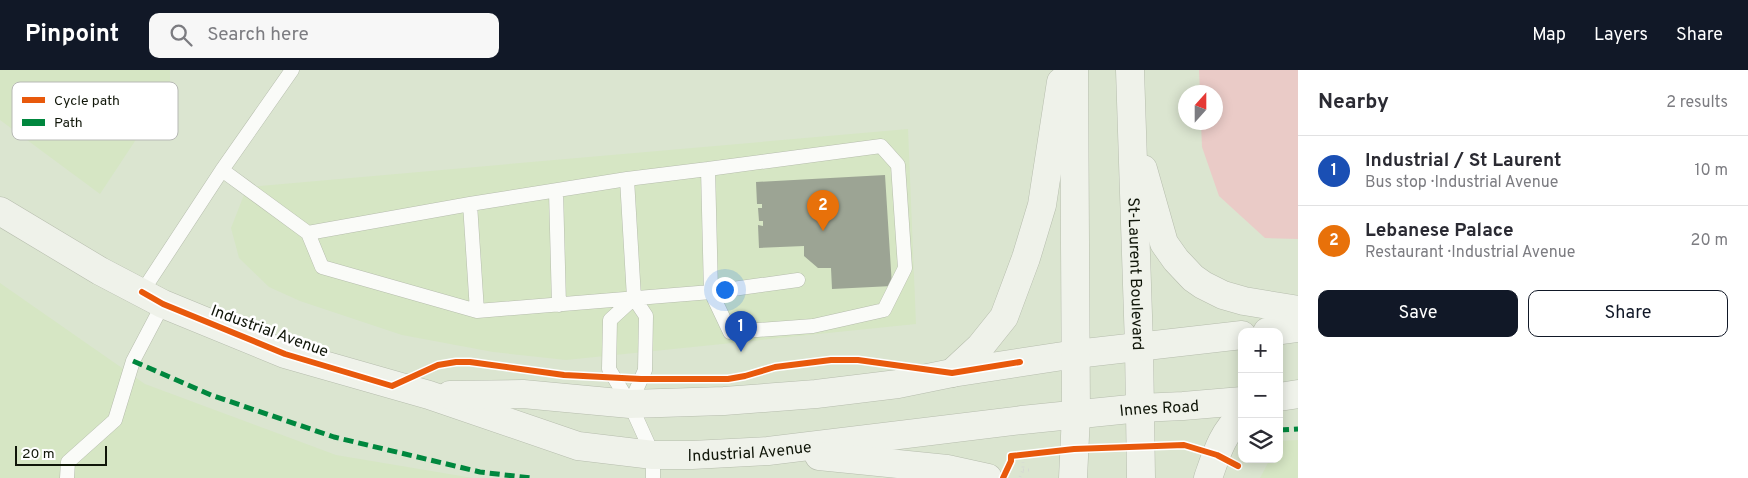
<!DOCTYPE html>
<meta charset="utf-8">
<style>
:root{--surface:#fff;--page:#f7f7f7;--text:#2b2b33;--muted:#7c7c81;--line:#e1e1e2;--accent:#111827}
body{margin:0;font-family:Overpass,sans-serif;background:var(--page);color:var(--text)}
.controls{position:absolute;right:15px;bottom:15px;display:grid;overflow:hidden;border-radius:10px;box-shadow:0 2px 12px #0003}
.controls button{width:45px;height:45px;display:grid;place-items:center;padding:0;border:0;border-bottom:1px solid var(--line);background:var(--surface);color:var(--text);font:25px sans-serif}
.compass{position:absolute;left:1178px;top:15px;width:45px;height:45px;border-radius:50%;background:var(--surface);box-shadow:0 2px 12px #0003;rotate:21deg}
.scale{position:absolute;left:15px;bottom:12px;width:92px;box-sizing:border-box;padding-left:5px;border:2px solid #101609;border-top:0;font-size:14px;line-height:18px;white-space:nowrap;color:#101609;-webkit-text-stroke:4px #fff;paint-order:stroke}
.you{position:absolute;left:724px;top:219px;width:18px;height:18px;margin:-12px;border:4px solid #fff;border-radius:50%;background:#1a73e8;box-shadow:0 0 0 8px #1a73e833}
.badge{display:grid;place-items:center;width:32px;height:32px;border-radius:50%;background:var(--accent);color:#fff;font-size:16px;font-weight:700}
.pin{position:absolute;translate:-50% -41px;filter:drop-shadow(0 1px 2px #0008)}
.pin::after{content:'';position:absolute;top:26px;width:18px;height:15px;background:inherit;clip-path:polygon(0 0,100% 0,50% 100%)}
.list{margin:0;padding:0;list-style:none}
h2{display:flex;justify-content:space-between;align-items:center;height:65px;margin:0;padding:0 20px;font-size:21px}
h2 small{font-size:16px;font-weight:400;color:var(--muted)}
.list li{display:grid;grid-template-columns:32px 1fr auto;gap:15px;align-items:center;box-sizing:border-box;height:70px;padding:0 20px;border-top:1px solid var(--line)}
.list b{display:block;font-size:19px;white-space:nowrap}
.list p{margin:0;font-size:16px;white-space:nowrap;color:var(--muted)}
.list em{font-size:16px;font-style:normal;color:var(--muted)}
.actions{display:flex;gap:10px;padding:15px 20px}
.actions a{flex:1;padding:11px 0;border:1px solid var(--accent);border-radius:10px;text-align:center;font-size:18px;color:var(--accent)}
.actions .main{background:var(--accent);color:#fff}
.icon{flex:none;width:28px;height:28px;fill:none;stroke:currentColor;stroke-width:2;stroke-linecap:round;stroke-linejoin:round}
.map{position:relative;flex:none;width:1298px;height:408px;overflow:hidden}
header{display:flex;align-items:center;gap:30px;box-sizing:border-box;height:70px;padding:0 25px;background:var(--accent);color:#fff}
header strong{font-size:24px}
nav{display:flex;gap:28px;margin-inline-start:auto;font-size:18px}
.search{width:350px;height:45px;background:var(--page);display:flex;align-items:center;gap:12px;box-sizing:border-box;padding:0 18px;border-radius:10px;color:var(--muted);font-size:19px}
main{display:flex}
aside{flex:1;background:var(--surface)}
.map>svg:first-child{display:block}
.built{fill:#d6e6c4}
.green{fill:#eacbc7}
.building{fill:#9ca494}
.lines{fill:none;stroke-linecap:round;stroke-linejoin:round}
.service-casing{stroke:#b6bdad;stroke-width:15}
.secondary-casing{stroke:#b6bdad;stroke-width:29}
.path{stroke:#d6d9d3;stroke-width:3;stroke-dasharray:1 4;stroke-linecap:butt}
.service{stroke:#fafbf8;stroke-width:14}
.secondary{stroke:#eff2ea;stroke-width:28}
.quiet{stroke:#00873e;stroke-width:5;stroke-dasharray:10 5;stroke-linecap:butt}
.cycleway-casing{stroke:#fff;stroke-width:9}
.cycleway{stroke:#e8590c;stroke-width:6}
.labels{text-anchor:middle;stroke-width:5;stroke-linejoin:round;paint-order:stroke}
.street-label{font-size:16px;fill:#101609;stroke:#fff}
.key{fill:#fff;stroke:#b7b9b5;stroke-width:1}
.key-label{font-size:14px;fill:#101609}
</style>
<header>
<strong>Pinpoint</strong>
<div class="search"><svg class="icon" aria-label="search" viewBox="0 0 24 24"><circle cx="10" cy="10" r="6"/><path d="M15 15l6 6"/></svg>Search here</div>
<nav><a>Map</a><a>Layers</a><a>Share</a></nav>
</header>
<main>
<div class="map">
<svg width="1298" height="408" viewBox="0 0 1298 408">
<rect width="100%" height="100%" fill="#dbe5d0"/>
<path class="built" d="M0,0H170V18L100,124L0,50Z
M908,59L916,254L566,290L493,282L402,265L300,231L269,217L239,188L231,158L247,117Z
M0,213L145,314L336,385L473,408H0Z
M1298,370V408H1260L1270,389H1279V371Z"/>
<path class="green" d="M1199,0H1298V169L1265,168L1219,126L1202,77L1201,53L1216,52V22H1200Z"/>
<path class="building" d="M885,105L892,216L832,219L831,198H818L804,186V176L759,178L758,155L763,156V151H759L758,138H762V134H757L756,112Z"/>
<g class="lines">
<g class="service-casing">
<path id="service" d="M881,76L898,95L905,198L884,240L813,256L730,262L711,222L708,99Z
M222,100L308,163L322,197L477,241L711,222L798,210
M556,121L559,235
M470,134L477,241
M308,163L470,134L627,109
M142,222L222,100L292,0
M634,228L610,250L609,299L630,334L653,385V408
M630,334L645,300L646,246L634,228L627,109L708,99
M67,408L68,392L115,350L133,291L163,234"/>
</g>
<g class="secondary-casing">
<g id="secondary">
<path id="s1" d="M1130,0L1139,276L1141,408"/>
<path d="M1143,99L1164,173L1176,190L1193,208L1203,215L1223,225L1244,231L1298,240"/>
<path id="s2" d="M0,141L100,201L163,234L285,284L429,325L578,376L653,385H692L768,381L1022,350L1140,338L1183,336L1242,331"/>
<path d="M1267,262L1298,258"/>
<path d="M952,303L980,277L1004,247L1026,188L1042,135L1061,12"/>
<path d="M450,325L523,324L630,334L724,331L816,324L898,314L952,303L1076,284L1242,265"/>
<path d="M1279,327L1298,324"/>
<path d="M819,386L947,399L988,408"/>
<path d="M1073,408L1076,345L1074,0"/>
<path d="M1208,408C1216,385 1223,361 1242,346"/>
</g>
</g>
<path class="path" d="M1023,400H1032
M1020,407L1023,400V392"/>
<use href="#service" class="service"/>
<use href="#secondary" class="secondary"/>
<path class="quiet" d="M133,291L211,325L334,367L480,402L531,408
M1279,360L1298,359"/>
<g class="cycleway-casing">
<path id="cycleway" d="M142,222L163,234L285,284L392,316L438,295L456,292H470L564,305L641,309H728L745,306L775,297L831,290H858L952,303L1020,292
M1003,408L1011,391V386L1074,379L1184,375L1217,385L1238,396"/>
</g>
<use href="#cycleway" class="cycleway"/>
</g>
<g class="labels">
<g class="street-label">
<text dy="6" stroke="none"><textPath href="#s1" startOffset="204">St-Laurent Boulevard</textPath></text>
<text transform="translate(270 260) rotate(20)" y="6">Industrial Avenue</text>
<text dy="6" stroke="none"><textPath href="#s2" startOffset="1211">Innes Road</textPath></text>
<text dy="6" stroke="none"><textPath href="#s2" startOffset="799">Industrial Avenue</textPath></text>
</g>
</g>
<rect x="12" y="12" width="166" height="58" rx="8" class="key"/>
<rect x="22" y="27" width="23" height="6" fill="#e8590c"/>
<rect x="22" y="49" width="23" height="7" fill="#00873e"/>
<g class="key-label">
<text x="54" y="35">Cycle path</text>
<text x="54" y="57">Path</text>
</g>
</svg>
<div class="controls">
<button>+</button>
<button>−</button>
<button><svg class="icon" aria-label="layers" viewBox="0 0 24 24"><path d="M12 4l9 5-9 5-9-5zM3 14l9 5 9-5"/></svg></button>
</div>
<svg class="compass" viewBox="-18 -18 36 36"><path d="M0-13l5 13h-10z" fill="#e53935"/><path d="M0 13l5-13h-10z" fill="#7c7c81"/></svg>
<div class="scale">20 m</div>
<div class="you"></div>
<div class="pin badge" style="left:741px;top:282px;background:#1a4fb4">1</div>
<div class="pin badge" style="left:823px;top:161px;background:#e8710a">2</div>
</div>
<aside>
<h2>Nearby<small>2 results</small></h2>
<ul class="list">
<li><span class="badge" style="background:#1a4fb4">1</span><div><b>Industrial / St Laurent</b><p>Bus stop · Industrial Avenue</p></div><em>10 m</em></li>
<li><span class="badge" style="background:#e8710a">2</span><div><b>Lebanese Palace</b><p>Restaurant · Industrial Avenue</p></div><em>20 m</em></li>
</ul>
<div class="actions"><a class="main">Save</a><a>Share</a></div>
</aside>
</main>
